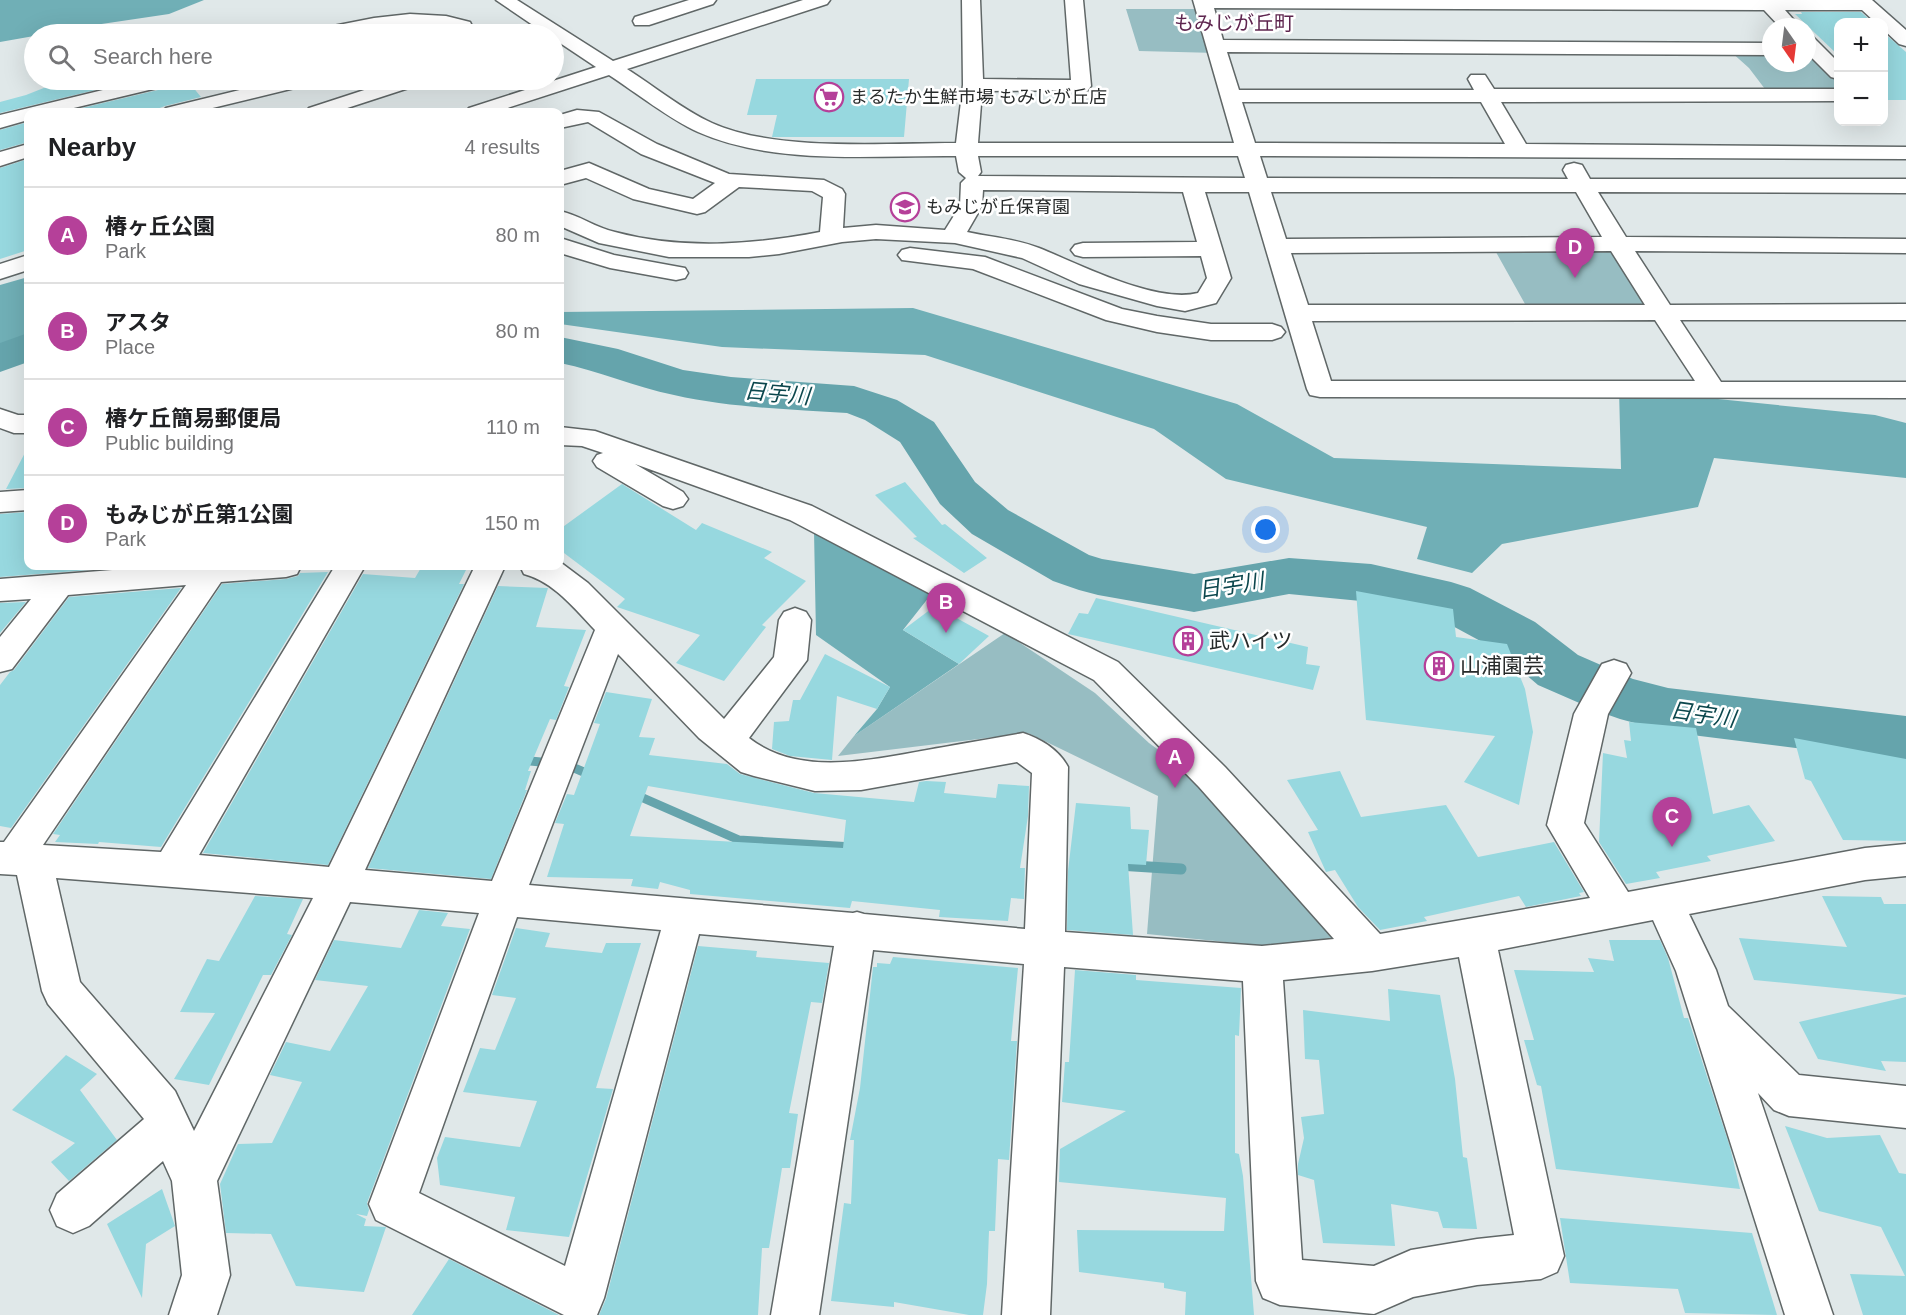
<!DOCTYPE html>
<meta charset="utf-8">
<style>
:root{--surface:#fff;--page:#f2f2f2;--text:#202124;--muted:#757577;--line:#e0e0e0;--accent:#b54099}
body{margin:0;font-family:Helvetica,"Noto Sans JP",sans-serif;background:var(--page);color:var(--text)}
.controls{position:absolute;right:18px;top:18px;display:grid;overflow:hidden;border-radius:12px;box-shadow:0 6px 24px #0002}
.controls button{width:54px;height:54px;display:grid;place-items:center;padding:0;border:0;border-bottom:2px solid var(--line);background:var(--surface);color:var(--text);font:30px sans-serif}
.compass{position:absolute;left:1762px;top:18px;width:54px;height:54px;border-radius:50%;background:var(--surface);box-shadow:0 6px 24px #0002;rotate:166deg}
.you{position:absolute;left:1266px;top:530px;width:21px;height:21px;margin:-15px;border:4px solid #fff;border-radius:50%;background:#1a73e8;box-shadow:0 0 0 9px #1a73e833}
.badge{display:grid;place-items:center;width:39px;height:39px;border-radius:50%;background:var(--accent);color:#fff;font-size:20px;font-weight:700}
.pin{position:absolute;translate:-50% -50px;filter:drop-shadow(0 2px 3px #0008)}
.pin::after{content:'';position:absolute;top:32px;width:21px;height:18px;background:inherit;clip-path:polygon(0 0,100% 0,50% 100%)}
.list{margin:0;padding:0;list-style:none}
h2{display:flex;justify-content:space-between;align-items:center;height:78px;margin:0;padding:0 24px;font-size:26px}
h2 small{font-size:20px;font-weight:400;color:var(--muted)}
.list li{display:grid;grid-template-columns:39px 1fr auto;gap:18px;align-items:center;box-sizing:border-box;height:96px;padding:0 24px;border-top:2px solid var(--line)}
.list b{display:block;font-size:22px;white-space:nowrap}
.list p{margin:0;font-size:20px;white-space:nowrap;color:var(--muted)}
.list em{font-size:20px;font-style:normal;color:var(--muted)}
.icon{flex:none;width:33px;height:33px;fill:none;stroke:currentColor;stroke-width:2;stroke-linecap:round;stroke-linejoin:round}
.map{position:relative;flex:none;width:1906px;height:1315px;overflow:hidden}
.search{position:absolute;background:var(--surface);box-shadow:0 6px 24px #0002;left:24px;top:24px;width:540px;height:66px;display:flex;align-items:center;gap:15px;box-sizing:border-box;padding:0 21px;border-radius:33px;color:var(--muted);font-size:22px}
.panel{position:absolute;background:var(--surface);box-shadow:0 6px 24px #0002;left:24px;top:108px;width:540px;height:462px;border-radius:12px}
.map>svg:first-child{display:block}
.green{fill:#97bdc2}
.forest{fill:#70afb6}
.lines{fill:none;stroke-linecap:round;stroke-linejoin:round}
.stream-far1{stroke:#65a4ac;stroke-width:9}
.stream{stroke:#65a4ac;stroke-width:11}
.river{fill:#65a4ac;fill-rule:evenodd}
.building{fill:#97d8df;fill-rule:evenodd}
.minor-casing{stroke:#606767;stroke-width:3}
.minor{fill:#fff;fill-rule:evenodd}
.labels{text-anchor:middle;stroke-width:5;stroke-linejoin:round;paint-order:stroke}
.far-poi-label{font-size:18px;fill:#272a2a;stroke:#fff;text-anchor:start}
.far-quarter-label{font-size:20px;fill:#5d244e;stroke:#fff}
.poi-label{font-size:21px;fill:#272a2a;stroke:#fff;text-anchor:start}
.water-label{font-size:22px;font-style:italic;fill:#0c474d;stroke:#fff}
</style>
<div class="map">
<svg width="1906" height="1315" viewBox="0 0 1906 1315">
<rect width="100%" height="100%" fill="#e0e8e9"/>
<path class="green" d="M1126,9H1204L1217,53L1139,51Z
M1730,51H1771V63H1807V53L1815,55L1838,77V92L1768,93L1749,68Z
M1618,244L1662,311H1529L1492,245Z
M1005,633L1095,693L1149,743L1200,780L1344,937L1274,947L1147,934L1158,796L1028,733L838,756L854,736Z"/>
<path class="forest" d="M0,0H204L169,14L34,34V36L0,42Z
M28,277V340L0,350V285Z
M913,308L1237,404L1334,458L1621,469L1619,389L1875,415L1906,423V478L1714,458L1698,507L1502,544L1472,573L1417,559L1427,527L1226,479L1154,429L925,355L722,347L560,324V312Z
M814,531L933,592L903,630L959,664L854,736L877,709L890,687L816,635Z"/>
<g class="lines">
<path class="stream-far1" d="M520,760L551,763
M565,764L593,776
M634,794L739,840L853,847"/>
<path class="stream" d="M1118,865L1181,869"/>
<path class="river" d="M28,333V362L0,372V343Z
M560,337L618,349L683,370L731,377L854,386L897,400L934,422L975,482L1008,510L1089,555L1102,559L1194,574L1289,558L1371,564L1451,582L1470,588L1535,622L1578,655L1633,679L1668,688L1906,716V762L1668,732L1620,719L1600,712L1538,685L1497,650L1436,617L1371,602L1289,594L1194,612L1098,595L1079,590L1053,581L972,534L940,504L900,442L865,420L847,413C790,409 731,408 674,395C635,387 599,371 560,363Z"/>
</g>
<path class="building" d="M1801,12H1861L1872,22H1839V56L1795,14H1802Z
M1884,33L1906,52V100H1888L1884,95Z
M756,79H909L904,137H772L777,115H747Z
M64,80L84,88L88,80H137L0,113V102L26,95Z
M179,80H187L201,97L165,106L149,112H65L175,86Z
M28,122V142L0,150V130Z
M28,159V250L0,259V168Z
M28,447V488L6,489Z
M905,482L942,525L945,524L987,558L964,573L913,538L917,537L875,495Z
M622,484L696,530L702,523L772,552L764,558L806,581L762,625L766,627L724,681L676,663L700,635L617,607L625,599L560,550V529Z
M28,512V566H140L0,577V514Z
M422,566L466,570L459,584H464L328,865L203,853L363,574L415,578Z
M328,572L161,847L99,842L98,844L55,842L60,835L53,834L222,584L286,579L298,576L300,573Z
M498,586L548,588L536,627L586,630L564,686L569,687L556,720L550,719L528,771H531L525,790H527L491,879L368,868Z
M181,588L11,828L0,826V685L10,672L14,670L69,597Z
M1356,591L1453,609L1456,637L1507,644L1525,689L1533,732L1519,805L1464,782L1495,736L1366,720Z
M1096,598L1308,647L1306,664L1320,666L1313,690L1068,634L1079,613L1088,614Z
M26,602L0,633V603Z
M935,606L989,636L959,664L903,630Z
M825,654L890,687L877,709L837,696L832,760L790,756L772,749L774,722L789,721L793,700H800Z
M606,692L652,699L639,737L655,738L649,755L727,764L740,774L814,793L914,802L919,782L926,781L946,782L944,793L996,798L998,784L1029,786L1028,816L1020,868H1025L1024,899L1011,898L1008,921L939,917L940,910L852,901L850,908L690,894V890L660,882L658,889L631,886L633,879L547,877L564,824L555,823L567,794L574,795L600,724L594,723ZM648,786L846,820L843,848L630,836Z
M1629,722L1696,728L1713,814L1749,805L1775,841L1707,856L1711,861L1656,872L1660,878L1626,884L1599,842L1603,753L1627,758L1624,740L1631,741Z
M1794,738L1906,759V841L1843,840L1811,781L1805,779Z
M1340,771L1361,817L1446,805L1478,857L1554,842L1584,892L1579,893L1581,896L1526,907L1519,896L1424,917L1427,921L1380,930L1358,907L1335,870L1326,872L1308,832L1318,830L1287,780Z
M1076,803L1130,807L1131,829L1149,830L1146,865L1128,864L1133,935L1067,930L1068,871Z
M255,896L303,899L287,934L292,935L271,975H263L209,1085L174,1079L215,1013L180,1012L207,959L219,961Z
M1822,896L1881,897L1884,904H1906V995L1754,980L1739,938L1847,947Z
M419,910L448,913L441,926L470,929L367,1203L369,1210L367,1216L356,1214L366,1219L364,1226L386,1227L364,1292L296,1286L271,1234L226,1233L220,1184L238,1144L272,1143L302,1082L270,1075L286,1042L330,1051L368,986L315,980L334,940L401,948Z
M516,928L550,933L545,947L602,953L606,943H641L596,1088L613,1089L569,1237L506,1230L515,1197L440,1185L437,1158L445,1137L520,1147L537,1101L463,1092L480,1048L495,1050L516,998L492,995Z
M1609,940H1660L1668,958L1684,1018H1688L1730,1147L1740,1189L1556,1169L1541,1086L1537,1085L1524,1040H1534L1514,970L1594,972L1588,958L1614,961Z
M698,946L757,951L756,957L829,963L822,1003L811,1002L789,1113L798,1114L790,1168H782L769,1248H762L758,1315H599L606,1299Z
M893,957L1018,968L1011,1041H1017L1009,1160L998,1159L995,1231H989L987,1284L983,1315H969L894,1302V1307L831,1301L844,1203L851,1204L854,1140H850L860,1088L873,967H877V963L890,964Z
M1075,970L1136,975V980L1241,988L1239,1036L1235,1035V1153L1239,1154L1243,1176L1254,1315H1185L1186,1292L1164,1288V1283L1079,1272L1077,1230L1224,1231L1226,1198L1059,1182L1060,1149L1126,1111L1062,1102L1065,1062H1069Z
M1388,989L1440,995L1455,1079L1463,1157L1467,1158L1477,1229L1443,1228L1438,1212L1391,1204L1395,1246L1323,1243L1314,1180L1298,1175V1164L1304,1138L1301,1117L1324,1114L1319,1060L1305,1059L1303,1010L1390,1021Z
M1906,997V1062L1881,1061L1886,1071L1818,1059L1799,1022Z
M66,1055L97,1074L80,1090L117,1140L69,1181L51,1162L75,1143L12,1110Z
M1785,1126L1827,1138L1880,1135L1899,1173L1906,1174V1315H1863L1850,1274L1905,1276L1881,1227L1819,1211Z
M162,1189L175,1226L146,1244L142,1298L107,1224Z
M1560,1218L1752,1233L1777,1315L1685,1313L1678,1289L1570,1283Z
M449,1259L559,1315H412Z"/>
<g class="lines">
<g class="minor-casing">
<path id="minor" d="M496,0H517L613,61L803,0H830L827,4L627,69C654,86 683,110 712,123C776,152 885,143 956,143L963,85L962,0H980L983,79L1071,80L1065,0H1083L1091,86L1088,90L982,91L978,143H1234L1193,0H1872L1906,30V46L1899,44L1884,30V22H1875L1862,10H1785L1800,27H1780L1764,10L1214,8L1223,40L1771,43V55L1227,52L1239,90H1474L1468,79L1471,75H1485L1494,89H1838V101L1501,102L1526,144L1906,147V159L1260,156L1267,178L1568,179L1563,170L1566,165L1574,163L1582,165L1590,179H1906V193L1598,192L1626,237L1906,239V253L1635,251L1670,305L1906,304V320H1680L1721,382H1906V398L1320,397L1310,395L1307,389L1249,192H1205L1231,278L1216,303L1185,311L1157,306L1079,284L1022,258L955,243L876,239L842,242L779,254L749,257H669L599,243L560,226V211C579,215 596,228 615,232C682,250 752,245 820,232L823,197L812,191L739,187L705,212L697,214L633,199L586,178L560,185V171L589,163L649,189L693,199L715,183L641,154L588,122L560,128V115L577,110L599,112L657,144L729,174L824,180L842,189L845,194L843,228L876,225L945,230L960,206L961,183L966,178L959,172L956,156C873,155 775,166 698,132C671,120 635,92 609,75L495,112H466L469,108L596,67L554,39V34H546ZM1242,102H1481L1505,144L1255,143ZM978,156H1238L1245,178L978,176L981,172ZM983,190L1183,192L1197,242L1083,243L1075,245L1071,250L1075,255L1083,257L1201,256L1207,278L1198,293C1156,304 1079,264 1039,248C1017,239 990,237 967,232L982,206ZM1271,192H1576L1602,237L1286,239ZM1611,251L1645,305H1308L1291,253ZM1655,320L1695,381H1331L1312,321Z
M689,0H716L713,4L649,25H635L633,21L635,17Z
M410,14L446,16L470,22L472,26L470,30C457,33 441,26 428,25C388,22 350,38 311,34L313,30L374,18Z
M1807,36L1814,38L1838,62V79L1831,77L1807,53Z
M144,80H177L174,84L57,112H28V120L0,128V115Z
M281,80H314L311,84L196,112H163L166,108Z
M395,80H424L421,84L335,112H306L309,108Z
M28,144V157L0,166V152Z
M560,238L614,255L685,268L688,273L685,278L676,280L610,268L560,253Z
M910,248L985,257L1122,309L1157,316L1211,324H1272L1281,327L1285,332L1281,337L1272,340H1211L1157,332L1106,320L973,269L902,260L898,255L902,250Z
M28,255V270L0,279V264Z
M0,409L18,415H28V433H14L0,428Z
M560,427L595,431L812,506L1118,662L1225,767L1380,934L1590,898L1547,825L1574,714L1602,664L1614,660L1626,664L1631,673L1608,714L1584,823L1628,892L1865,848L1906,844V876L1865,880L1689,914L1716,970L1728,1006L1799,1075L1906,1086V1128L1789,1116L1774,1110L1758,1093L1833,1315H1785L1676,971L1653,920L1498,950L1564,1256L1557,1272L1541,1279L1477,1285L1413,1297L1374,1314L1280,1305L1263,1298L1256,1281L1243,981L1064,967L1050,1315H1002L1024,964L873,950L819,1315H771L834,946L699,934L604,1298L597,1315H564L376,1220L369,1204L479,913L350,902L217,1181L230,1275L217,1315H169L182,1275L172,1181L163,1161L89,1226L73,1233L57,1226L50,1210L57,1194L144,1119L48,1004L42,991L17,875L0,874V842H4L186,585L68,595L12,669L0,672V637L31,599L0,601V579L162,566H301L297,574L286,577L221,582L43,845L161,852L335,566H365L199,855L329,867L475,566H505L365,870L492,881L595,630C574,608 554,582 524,574L520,566H560V562L588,583L724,719L774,657L779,620L784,612L795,608L806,612L811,620L807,660L749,738C799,777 870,760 927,750C959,744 991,739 1023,733C1041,739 1059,750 1068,767L1065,932L1262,946L1334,939L1199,787L1094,680L790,520L635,464L683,492L688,499L683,506L673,509L663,506L597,467L593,461L597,455L603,453L582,446L560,445ZM618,654L699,738L741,772L754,776L815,791L861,790L1017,762L1032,773L1025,929L864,914L857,912L853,913L529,885ZM56,878L313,898L194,1131L175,1091L80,982ZM517,917L661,930L565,1266L419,1193ZM1459,957L1514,1235L1477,1239L1411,1250L1374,1266L1302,1260L1283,980L1372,971Z
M28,490V510L0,512V492Z"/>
</g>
<use href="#minor" class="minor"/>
</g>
<defs>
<g id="supermarket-ring" transform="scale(1.5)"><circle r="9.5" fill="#fff" stroke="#b54099" stroke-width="1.5"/><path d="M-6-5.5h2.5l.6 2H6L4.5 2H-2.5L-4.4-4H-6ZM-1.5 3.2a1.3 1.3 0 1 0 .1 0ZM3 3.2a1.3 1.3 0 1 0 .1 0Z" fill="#b54099"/></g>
<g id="school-ring" transform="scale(1.5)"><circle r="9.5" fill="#fff" stroke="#b54099" stroke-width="1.5"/><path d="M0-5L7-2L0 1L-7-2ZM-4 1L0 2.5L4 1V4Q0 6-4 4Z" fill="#b54099"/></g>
<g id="building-ring" transform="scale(1.5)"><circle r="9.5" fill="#fff" stroke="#b54099" stroke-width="1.5"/><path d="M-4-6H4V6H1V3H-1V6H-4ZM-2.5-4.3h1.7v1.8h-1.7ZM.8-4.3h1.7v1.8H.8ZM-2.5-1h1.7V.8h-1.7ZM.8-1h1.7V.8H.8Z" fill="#b54099"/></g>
</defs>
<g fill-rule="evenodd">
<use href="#supermarket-ring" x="829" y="97"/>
<use href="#school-ring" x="905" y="207"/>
<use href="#building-ring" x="1188" y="641"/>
<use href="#building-ring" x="1439" y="666"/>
</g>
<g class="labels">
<g class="far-poi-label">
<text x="850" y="103">まるたか生鮮市場 もみじが丘店</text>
<text x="926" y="213">もみじが丘保育園</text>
</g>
<g class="far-quarter-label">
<text x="1234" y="30">もみじが丘町</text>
</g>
<g class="poi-label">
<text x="1209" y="648">武ハイツ</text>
<text x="1460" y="673">山浦園芸</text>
</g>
<g class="water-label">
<text transform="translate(777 393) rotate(5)" y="8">日宇川</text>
<text transform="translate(1231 585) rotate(-9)" y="8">日宇川</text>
<text transform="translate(1703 714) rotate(8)" y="8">日宇川</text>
</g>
</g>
</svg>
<div class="controls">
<button>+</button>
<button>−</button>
</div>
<svg class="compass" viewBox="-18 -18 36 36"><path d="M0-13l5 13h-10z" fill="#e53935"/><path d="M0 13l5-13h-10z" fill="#757577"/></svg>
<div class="you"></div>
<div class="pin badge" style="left:1175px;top:788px">A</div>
<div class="pin badge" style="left:946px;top:633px">B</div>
<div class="pin badge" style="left:1672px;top:847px">C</div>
<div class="pin badge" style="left:1575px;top:278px">D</div>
<div class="search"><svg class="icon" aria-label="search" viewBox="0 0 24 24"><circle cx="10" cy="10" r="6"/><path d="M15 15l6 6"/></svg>Search here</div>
<section class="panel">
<h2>Nearby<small>4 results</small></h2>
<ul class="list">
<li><span class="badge">A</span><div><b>椿ヶ丘公園</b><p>Park</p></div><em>80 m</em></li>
<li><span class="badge">B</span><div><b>アスタ</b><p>Place</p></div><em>80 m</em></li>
<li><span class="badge">C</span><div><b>椿ケ丘簡易郵便局</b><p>Public building</p></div><em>110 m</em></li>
<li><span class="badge">D</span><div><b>もみじが丘第1公園</b><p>Park</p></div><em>150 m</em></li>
</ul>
</section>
</div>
